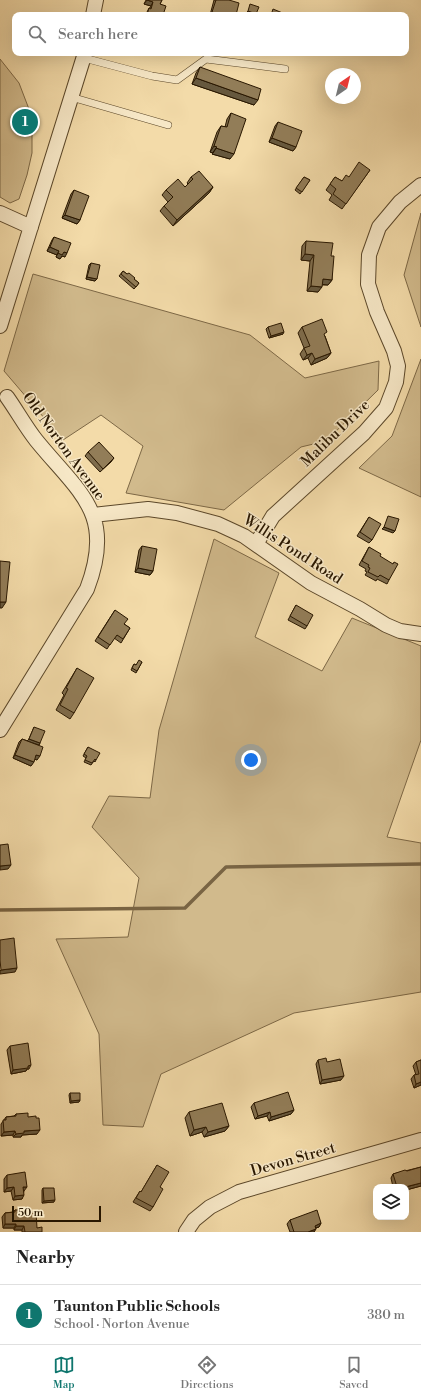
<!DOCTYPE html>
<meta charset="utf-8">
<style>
:root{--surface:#fff;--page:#f6f6f6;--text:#222;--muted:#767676;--line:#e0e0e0;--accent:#0f766e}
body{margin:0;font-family:"Libre Bodoni",serif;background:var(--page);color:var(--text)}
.controls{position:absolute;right:12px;bottom:12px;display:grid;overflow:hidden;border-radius:8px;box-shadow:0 4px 16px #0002}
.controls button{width:36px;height:36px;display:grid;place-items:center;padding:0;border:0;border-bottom:1px solid var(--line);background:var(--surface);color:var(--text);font:20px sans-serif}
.compass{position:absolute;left:325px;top:68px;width:36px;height:36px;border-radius:50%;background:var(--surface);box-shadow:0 4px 16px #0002;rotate:35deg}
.scale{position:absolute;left:12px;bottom:10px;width:89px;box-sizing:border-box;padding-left:4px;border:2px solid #291700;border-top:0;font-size:11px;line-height:14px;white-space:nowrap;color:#291700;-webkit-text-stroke:3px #f7e8c7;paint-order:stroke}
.you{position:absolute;left:251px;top:760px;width:14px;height:14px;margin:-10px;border:3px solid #fff;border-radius:50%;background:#1a73e8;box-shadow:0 0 0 6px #1a73e833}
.badge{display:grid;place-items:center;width:26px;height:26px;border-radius:50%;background:var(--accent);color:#fff;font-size:13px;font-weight:700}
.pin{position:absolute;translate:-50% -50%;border:2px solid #fff;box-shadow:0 1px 4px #0006}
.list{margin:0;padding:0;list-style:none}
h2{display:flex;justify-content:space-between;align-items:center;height:52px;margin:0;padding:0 16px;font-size:17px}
h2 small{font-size:13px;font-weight:400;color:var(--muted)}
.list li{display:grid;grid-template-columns:26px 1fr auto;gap:12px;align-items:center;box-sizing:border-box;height:60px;padding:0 16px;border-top:1px solid var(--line)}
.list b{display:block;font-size:15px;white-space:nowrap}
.list p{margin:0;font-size:13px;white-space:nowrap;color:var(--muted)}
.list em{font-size:13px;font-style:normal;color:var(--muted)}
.icon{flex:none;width:22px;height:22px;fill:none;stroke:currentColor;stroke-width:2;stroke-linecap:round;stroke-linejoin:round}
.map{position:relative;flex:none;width:421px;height:1232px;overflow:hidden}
.search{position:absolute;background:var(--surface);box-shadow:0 4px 16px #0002;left:12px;right:12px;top:12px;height:44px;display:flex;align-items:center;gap:10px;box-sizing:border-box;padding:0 14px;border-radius:8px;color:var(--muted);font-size:15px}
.sheet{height:112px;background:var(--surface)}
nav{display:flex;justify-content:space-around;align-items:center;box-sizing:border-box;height:56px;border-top:1px solid var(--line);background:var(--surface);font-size:11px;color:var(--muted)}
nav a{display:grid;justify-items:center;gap:2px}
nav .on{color:var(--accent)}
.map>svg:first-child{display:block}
.green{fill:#d1ba8c;stroke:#7d6846}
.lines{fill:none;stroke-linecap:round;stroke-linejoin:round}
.stream{stroke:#796443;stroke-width:3.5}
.lane-casing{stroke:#5c482a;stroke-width:8}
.street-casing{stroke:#5c482a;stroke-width:16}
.lane{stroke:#f7e8c7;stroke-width:7}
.street{stroke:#f7e8c7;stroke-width:14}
.wall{fill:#7e6c4c;stroke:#291700}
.shaded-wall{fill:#66583e;stroke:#291700}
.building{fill:#927d58;stroke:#291700}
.labels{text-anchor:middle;stroke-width:3;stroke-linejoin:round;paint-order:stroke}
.street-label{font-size:15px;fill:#291700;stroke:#f7e8c7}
</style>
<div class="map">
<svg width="421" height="1232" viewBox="0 0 421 1232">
<rect width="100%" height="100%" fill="#f3dba9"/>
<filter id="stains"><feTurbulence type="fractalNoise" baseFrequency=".005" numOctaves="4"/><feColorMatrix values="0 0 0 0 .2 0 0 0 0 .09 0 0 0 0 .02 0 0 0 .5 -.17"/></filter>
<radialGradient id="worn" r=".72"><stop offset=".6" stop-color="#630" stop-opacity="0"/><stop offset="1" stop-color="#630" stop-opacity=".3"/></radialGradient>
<path class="green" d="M0,59L19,83L32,117V153L27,175L19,199L10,203L0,197Z
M421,213V327L404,275Z
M33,274L250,335L305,378L379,361L378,390L326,441L301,447L224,510L126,493L143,446L101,415L63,440L4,371Z
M421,359V497L359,468L392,436Z
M214,539L279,573L255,637L322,671L352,618L421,646V740L387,837L421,843V992L294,1013L161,1074L143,1127L103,1125L99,1034L56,939L128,937L139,878L92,827L109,796L150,798L159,730Z"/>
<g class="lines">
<path class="stream" d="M0,910L185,908L226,867L421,864"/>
<g class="lane-casing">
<path id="lane" d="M84,58L152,76L177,80L206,59L285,69
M71,97L168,125"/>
</g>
<g class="street-casing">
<path id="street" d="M93,15L96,0
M0,213L31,227
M0,326L85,53
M93,515L148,509L177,513L218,524L244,536L311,583L360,609L386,625L400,631L421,634
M256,544L273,516L364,433L386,408L396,382L398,366L394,351L377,312L368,284L369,255L379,227L400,202L421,185
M0,730L87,589C116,513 79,493 36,440C25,426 17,411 7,397
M186,1232L194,1220L210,1207L239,1192L421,1140"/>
</g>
<use href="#lane" class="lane"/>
<use href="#street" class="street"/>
</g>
<path class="wall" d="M146,0H162L160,4L163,15H146L147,12L149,8H150L151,6L144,4Z
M214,0H229L236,15H210Z
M200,67L254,105L192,84L196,73Z
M231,113L230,159L212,154L213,153L210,152L217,132L221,126L225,127L227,119Z
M278,122L296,147L293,151L269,142L275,126Z
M370,170L342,209L329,200L332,195L326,190L335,177L342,181L349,177Z
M191,177L213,187L209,193L173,226L160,211L164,206L168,202L162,195L166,190L185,187L188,184L187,183Z
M304,177L310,180L300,194L295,190Z
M74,190L80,220L77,224L62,218L71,194Z
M54,237L65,257L62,256L60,259L56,257L57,255L47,251L52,240Z
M306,241L331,256L332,280L328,285H322L318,292L307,291L310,261L301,260L302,246Z
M91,263L97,279L95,281L86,279L89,265Z
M123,271L139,283L134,289L119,276Z
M268,327L283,334L269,338L266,329Z
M302,327L325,336L331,353L327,358L311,365L308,358L303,360L300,354L304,348L298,333Z
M88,452L114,458L111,462L100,472L85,456Z
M369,517L372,540L369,543L357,536Z
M142,546L153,571L150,575L135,572L139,550Z
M369,547L380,556L389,580L387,584L377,579L376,581L365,575L367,572L365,571L366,569L359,565Z
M296,605L307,626L305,629L288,620Z
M115,610L124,624L130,628L121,643L114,638L107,649L95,641Z
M142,662L136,673L131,670L134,664L136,665Z
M77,668L74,713L70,719L56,710L64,695L62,693Z
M34,727L40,743L39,745L37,760L35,759L31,766L13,758L19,742L22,739L28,741Z
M88,747L96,760L95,762L94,761L91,765L84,762L86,758L83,756Z
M10,1046L29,1069H27L26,1071L11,1074L7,1050Z
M318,1060L327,1062L341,1080L320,1084L316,1064Z
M421,1060V1085L414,1088L411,1079L414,1075H416L413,1066L416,1062Z
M70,1093L80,1100L79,1102L70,1103L69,1095Z
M254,1103L294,1110L291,1114L269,1121L267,1116L255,1119L251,1107Z
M189,1112L229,1126L225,1131L204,1137L202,1132L190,1136L185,1118Z
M16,1114L28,1117L37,1134L22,1135L21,1137H13V1135L1,1136V1124L6,1117L14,1116Z
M157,1165L160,1187L153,1207L150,1211L133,1202L140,1191L141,1192Z
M421,1167V1186L406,1190V1187H393L391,1178L393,1174Z
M7,1175L24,1191L22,1199L13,1200L11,1191L4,1192V1179Z
M43,1188L54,1202L42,1203V1190Z
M15,1210L23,1212L37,1228L42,1232H22V1230H14V1228H3L2,1217L5,1213L13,1212Z
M290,1220L321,1223L319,1227L316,1228L314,1232H290L287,1224Z"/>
<path class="shaded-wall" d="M147,0L153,2L151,6L144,4Z
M248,11L256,14V15H253L246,13Z
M212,12L222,15H210Z
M196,78L258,100L254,105L192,84Z
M272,138L296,147L293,151L269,142Z
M214,146L217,147L213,153L210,152Z
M216,148L234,154L230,159L212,154Z
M213,187L209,193L173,226L177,220Z
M65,215L80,220L77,224L62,218Z
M50,247L59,251L57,255L47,251Z
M64,252L67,253L65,257L62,256L60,259L56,257L58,253Z
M305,254L314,255L310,261L301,260Z
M87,277L97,279L95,281L86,279Z
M323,279L332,280L328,285L319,284Z
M311,286L322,287L318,292L307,291Z
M284,332L283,334L269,338L271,336Z
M312,353L308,358L303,360L307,355Z
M331,353L327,358L311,365L315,359Z
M384,527L395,531L393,533L382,529Z
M138,568L153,571L150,575L135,572Z
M0,602H6L2,608H0Z
M29,739L40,743L39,745L27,741Z
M15,755L34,762L31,766L13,758Z
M36,755L40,756L37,760L34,759Z
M11,865L8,869L0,870V866Z
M17,968L15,972L0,974V971L1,970Z
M31,1065L29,1069H27L26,1071L11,1074L13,1070Z
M344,1076L341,1080L320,1084L322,1080Z
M421,1082V1085L414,1088L416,1084Z
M80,1100L79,1102L70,1103L71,1101Z
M294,1110L291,1114L269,1121L271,1117Z
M270,1112L267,1116L255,1119L258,1116Z
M229,1126L225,1131L204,1137L208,1132Z
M206,1127L202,1132L190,1136L194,1130Z
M40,1130L37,1134L22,1135L21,1137H13L16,1134L24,1131Z
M15,1131L13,1135L1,1136L4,1132Z
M421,1183V1186L406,1190V1187Z
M14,1187L11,1191L4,1192L7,1188Z
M23,1187H27L24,1191H20Z
M24,1195L22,1199L13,1200L15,1196Z
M55,1200L54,1202L42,1203L44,1201Z
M321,1223L319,1227L312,1229L315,1226Z
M5,1224H16L14,1228H3Z
M16,1226H24L22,1230H14Z
M316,1229L314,1232H308Z"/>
<path class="building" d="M147,0H162L160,4L166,6L163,15H147L149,8L151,9L153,2Z
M216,0H229L239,3L236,15H222L212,12Z
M250,4L259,7L256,14L248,11Z
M273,9L285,14V15H271Z
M200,67L261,89L258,100L196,78Z
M231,113L246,119L234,154L216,148L217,147L214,146L221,126L227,127Z
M278,122L302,131L296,147L272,138Z
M359,162L370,170L346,204L333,194L336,189L330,184L335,177L342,181L346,175L349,177Z
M199,171L213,187L177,220L164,206L173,197L166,190L178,179L185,187L193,179L191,177Z
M304,177L310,180L302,192L296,188Z
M74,190L89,196L80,220L65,215Z
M54,237L71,243L67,253L64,252L62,255L58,253L59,251L50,247Z
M306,241L333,243L331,256H334L332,280L323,279L322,287L311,286L314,255L305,254Z
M91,263L100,265L97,279L87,277Z
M123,271L127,274L129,273L135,278L134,279L139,283L136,287L121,274Z
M322,319L327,332L324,334L331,353L315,359L312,353L307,355L304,348L310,346L302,327Z
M281,323L284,332L271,336L268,327Z
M99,442L114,458L103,469L88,452Z
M388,516L399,519L395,531L384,527Z
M369,517L381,524L372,540L360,532Z
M142,546L157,549L153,571L138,568Z
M369,547L381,554L380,556L393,564L394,562L398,564L389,580L380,575L378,577L368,572L370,568L368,567L369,565L362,561Z
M0,561L10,562L6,602H0Z
M296,605L313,615L307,626L290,616Z
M115,610L128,619L124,624L130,628L123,639L117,635L110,645L98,637Z
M139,660L142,662L137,671L132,668L134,664L136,665Z
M77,668L94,678L74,713L60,705L68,689L66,688Z
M34,727L45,731L40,743L29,739Z
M22,739L43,747L40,756L36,755L34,762L15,755Z
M88,747L100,753L96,760L95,759L92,763L85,760L87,756L84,754Z
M8,844L11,865L0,866V845Z
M14,938L17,968L1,970L0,960V940Z
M28,1043L31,1065L28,1066V1068L13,1070L10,1046Z
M326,1058L327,1062L340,1059L344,1076L322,1080L318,1060Z
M421,1060V1082L416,1084L414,1075L419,1074L416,1062Z
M288,1092L294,1110L271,1117L270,1112L258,1116L254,1103Z
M70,1093H80V1100L71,1101Z
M222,1103L229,1126L208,1132L206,1127L194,1130L189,1112Z
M28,1113V1117L36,1116V1118H39L40,1130L24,1131V1133L16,1134L15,1131L4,1132L3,1120H6V1117L16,1116V1114Z
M157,1165L169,1172L160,1187L163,1189L153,1207L136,1198L140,1191L141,1192Z
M421,1167V1183L405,1187H397L393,1174L405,1170L407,1171Z
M25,1172L27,1187H23L24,1195L15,1196L14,1187L7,1188V1175Z
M43,1188H54L55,1200L44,1201Z
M15,1210H23V1212H36L37,1228L42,1227V1232H25L24,1226H16V1224H5V1213L15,1212Z
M317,1210L321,1223L315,1226L316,1229L308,1232H294L290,1220Z"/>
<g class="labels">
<g class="street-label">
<text transform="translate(335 433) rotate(-44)" y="5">Malibu Drive</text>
<text transform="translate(64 446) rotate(54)" y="5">Old Norton Avenue</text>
<text transform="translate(293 549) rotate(33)" y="5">Willis Pond Road</text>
<text transform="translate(293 1159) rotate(-16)" y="5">Devon Street</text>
</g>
</g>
<rect width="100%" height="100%" filter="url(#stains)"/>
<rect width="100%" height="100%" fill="url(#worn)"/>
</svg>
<div class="controls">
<button><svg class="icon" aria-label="layers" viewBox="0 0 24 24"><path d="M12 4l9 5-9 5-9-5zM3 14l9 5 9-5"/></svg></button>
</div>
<svg class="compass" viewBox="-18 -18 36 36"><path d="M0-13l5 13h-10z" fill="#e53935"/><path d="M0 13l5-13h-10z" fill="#767676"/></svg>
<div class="scale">50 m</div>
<div class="you"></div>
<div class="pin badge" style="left:25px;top:122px">1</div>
<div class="search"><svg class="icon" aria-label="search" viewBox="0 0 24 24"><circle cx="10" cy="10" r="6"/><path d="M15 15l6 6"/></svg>Search here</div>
</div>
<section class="sheet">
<h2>Nearby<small></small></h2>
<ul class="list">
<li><span class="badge">1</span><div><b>Taunton Public Schools</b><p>School · Norton Avenue</p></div><em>380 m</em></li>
</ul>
</section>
<nav>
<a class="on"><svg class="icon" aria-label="map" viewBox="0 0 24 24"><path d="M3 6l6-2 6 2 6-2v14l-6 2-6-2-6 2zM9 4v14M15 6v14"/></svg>Map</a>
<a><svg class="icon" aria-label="directions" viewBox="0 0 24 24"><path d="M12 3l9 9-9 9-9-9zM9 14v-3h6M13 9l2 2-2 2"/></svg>Directions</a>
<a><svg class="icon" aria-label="saved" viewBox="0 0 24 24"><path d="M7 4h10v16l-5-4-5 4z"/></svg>Saved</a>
</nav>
